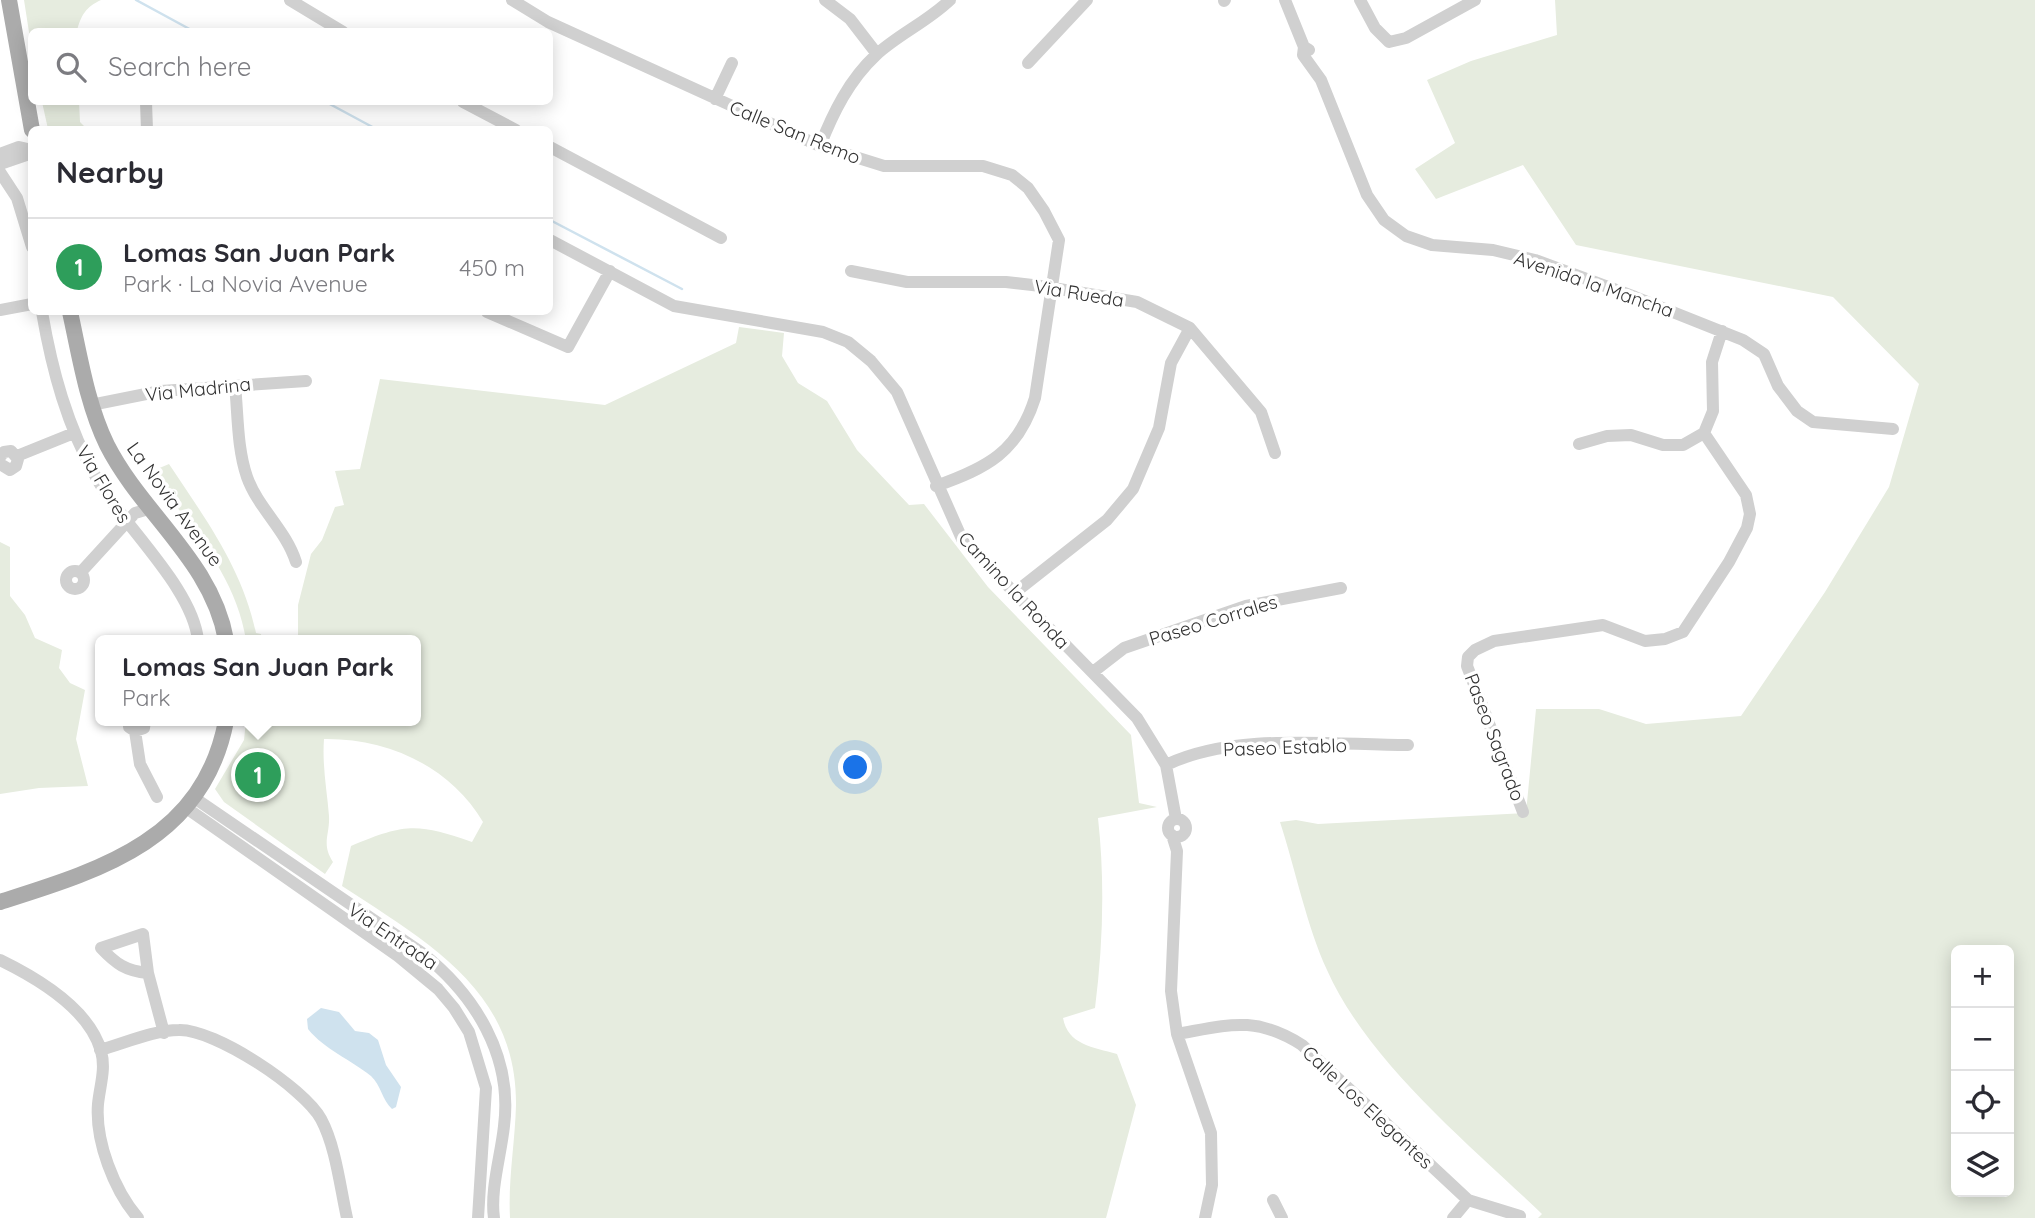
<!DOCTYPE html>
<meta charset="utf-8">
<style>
:root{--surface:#fff;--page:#f7f7f7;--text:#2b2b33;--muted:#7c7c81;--line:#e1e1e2;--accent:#e63946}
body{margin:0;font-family:Quicksand,sans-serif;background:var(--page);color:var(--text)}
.controls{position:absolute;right:21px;bottom:21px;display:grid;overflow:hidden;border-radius:10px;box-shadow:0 4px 18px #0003}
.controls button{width:63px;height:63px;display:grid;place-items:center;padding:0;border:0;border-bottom:2px solid var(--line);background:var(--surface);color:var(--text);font:35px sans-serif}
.you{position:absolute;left:856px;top:768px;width:24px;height:24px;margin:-18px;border:5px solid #fff;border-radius:50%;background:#1a73e8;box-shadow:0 0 0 10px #1a73e833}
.badge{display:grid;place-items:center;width:46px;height:46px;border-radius:50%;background:var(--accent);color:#fff;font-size:23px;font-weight:700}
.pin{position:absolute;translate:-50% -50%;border:4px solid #fff;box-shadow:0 2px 7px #0006}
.popup{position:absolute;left:95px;top:635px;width:326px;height:91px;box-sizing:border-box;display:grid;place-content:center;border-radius:10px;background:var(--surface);filter:drop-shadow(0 2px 5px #0005);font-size:23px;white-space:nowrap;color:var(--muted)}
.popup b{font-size:26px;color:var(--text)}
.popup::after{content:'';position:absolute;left:50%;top:100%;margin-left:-14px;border:14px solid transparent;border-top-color:var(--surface)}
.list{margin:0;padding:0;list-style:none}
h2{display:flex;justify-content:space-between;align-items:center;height:91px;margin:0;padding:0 28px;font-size:30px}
h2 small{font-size:23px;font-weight:400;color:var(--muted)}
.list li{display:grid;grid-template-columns:46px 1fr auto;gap:21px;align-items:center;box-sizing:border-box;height:98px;padding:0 28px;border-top:2px solid var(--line)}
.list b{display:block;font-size:26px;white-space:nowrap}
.list p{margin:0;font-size:23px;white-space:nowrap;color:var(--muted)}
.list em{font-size:23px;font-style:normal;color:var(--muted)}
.icon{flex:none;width:38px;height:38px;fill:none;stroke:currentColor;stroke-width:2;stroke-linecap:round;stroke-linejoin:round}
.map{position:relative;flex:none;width:2035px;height:1218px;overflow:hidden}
.search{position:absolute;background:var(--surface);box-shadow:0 4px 18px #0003;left:28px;top:28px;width:525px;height:77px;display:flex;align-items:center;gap:18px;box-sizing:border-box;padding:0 24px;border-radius:10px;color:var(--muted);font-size:26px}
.panel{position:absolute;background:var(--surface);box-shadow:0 4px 18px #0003;left:28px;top:126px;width:525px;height:189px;border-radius:10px}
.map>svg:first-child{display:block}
.green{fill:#e6ecdf;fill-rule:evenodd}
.water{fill:#cfe2ee}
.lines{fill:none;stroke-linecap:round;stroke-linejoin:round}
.stream{stroke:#cfe2ee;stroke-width:2.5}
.minor{stroke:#d0d0d0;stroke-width:12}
.major{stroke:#ababab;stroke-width:16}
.labels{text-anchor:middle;stroke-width:7;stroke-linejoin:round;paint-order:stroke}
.street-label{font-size:19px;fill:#333;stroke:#fff}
</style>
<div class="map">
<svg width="2035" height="1218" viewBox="0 0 2035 1218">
<rect width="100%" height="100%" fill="#fff"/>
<path class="green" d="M24,0H101C86,7 81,15 77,31L32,32L31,45Z
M1555,0H2035V1218H1538L1542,1214C1470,1145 1368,1062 1327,970C1307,927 1295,868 1280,822L1296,820L1318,824L1526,813L1536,709H1599L1646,724L1741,716L1825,592L1889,487L1919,384L1833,297L1576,245L1523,165L1436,199L1415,169L1455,143L1427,80L1471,61L1557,35ZM1956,950H2009V1192H1956Z
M42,102H79L80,122L87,129H48Z
M739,327L784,333L782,356L798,383L827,401L857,450L909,505L924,504L988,587L1131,735L1139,803L1157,807L1098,818C1105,881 1103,945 1095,1008L1063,1018C1068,1045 1093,1047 1117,1054L1136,1105L1106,1218H510C508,1180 515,1143 516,1105C517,990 427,942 342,886L351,846C405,823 418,823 472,842L483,822C450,766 387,738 324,739C322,766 327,790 329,816C330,835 321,844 333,862L325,874L224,802L215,789L244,740L246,721H416V640H298V605L311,554L322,540L335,507L344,505L335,471L360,469L380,379L605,405L736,343Z
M169,464C204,517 242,567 256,633L261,634L262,640H246C236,575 188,523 150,472Z
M0,542L10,547V596L25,615L35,638L62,650L59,668L70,683L85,690L76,739L88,786L39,788L0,794Z"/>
<path class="water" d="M321,1008L339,1012L355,1031L369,1033L378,1040L386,1065L401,1087L396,1107L392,1109C382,1100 381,1085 371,1076C351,1060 324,1049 308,1029L307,1019Z"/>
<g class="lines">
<path class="stream" d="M136,0L195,32
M326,102L378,130
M550,220L682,289"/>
<path class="minor" d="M290,0L343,32
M512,0L548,22L820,146L884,166H983L1012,175L1028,188L1044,211L1059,240L1035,398C1018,452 987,468 936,486
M825,0L850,19L877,54
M1285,0L1304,47L1309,50
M1360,0L1375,28L1389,42L1406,38L1475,0
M1224,1L1225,0
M1304,47L1303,55L1321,80L1367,195L1384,220L1406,236L1432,245L1493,250L1535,260L1635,297L1743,340L1764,354L1778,386L1797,411L1813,422L1893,429
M1028,63L1087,0
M715,99L732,63
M146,102L147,130
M463,102L516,130
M820,146C833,113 849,80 876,55C899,34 927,22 950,0
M550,147L721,238
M0,154L19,147L32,150
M0,164L32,153
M0,172L17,198L32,247
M550,240L674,306L823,332L848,342L871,361L897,392L962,539L1137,718L1166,765L1176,819
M851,271L907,282H1006L1041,286L1137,302L1190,328L1261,412L1275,453
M0,310L32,304
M42,312C52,370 67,426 97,479C125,528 192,587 198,640
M487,312L568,347L610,271
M235,385C238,414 237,448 247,477C258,508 286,530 296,562
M91,405L161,391L306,381
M1579,444L1607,436L1631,435L1663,445H1683L1704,433L1713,411L1712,362L1722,331
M17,456L74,433
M0,457L4,452L11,451L18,459L16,466L10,470L0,464
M66 580a9 9 0 1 1 18 0a9 9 0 1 1-18 0Z
M81,572L135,513L152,508
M1013,594L1107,520L1133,489L1159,428L1171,363L1190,328
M1093,672L1124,648L1246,606L1341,588
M129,721V727L135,731L140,764L157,797
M135,731L144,728L145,721
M1166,765C1235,732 1332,745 1408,745
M193,797L422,953C475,995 513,1056 504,1126C501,1155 490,1190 494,1218
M185,807L398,956L438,989L454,1008L469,1032L486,1088L478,1218
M1523,812L1467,666L1468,657L1475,650L1494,641L1603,625L1645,641L1665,639L1683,632L1729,562L1747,528L1750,514L1746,495L1704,433
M1168 828a9 9 0 1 1 18 0a9 9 0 1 1-18 0Z
M1172,835L1177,851L1171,991L1177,1034L1211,1133L1212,1185L1205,1218
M0,960C37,978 89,1008 101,1051C106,1069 100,1085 98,1104C95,1141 114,1190 138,1218
M148,973C126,971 116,964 101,948L143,934L148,973L164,1033
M1177,1034C1228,1025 1255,1015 1302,1045L1468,1200
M100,1050C125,1043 154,1030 179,1030C215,1029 304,1088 321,1119C336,1147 340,1187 347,1218
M1273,1200L1282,1218
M1468,1200L1520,1216
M1453,1218L1468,1200"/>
<path class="major" d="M9,0L32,130
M70,312C80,357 87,404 107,445C142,514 212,561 226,640
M0,902C101,870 203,840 226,721"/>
</g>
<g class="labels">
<g class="street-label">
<text transform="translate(795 132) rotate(22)" y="7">Calle San Remo</text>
<text transform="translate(1594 284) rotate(19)" y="7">Avenida la Mancha</text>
<text transform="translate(1079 293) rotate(9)" y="7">Via Rueda</text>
<text transform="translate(198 389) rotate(-6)" y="7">Via Madrina</text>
<text transform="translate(104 484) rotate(59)" y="7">Via Flores</text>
<text transform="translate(175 504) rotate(54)" y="7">La Novia Avenue</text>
<text transform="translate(1014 590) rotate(47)" y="7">Camino la Ronda</text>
<text transform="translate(1213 620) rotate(-17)" y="7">Paseo Corrales</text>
<text transform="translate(1495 737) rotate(69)" y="7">Paseo Sagrado</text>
<text transform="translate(1285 747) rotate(-2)" y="7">Paseo Establo</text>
<text transform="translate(393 936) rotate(34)" y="7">Via Entrada</text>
<text transform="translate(1368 1107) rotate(43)" y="7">Calle Los Elegantes</text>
</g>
</g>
</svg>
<div class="controls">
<button>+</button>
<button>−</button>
<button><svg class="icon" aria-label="locate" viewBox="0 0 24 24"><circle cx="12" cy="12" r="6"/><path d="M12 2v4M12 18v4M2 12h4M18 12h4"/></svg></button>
<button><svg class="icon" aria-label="layers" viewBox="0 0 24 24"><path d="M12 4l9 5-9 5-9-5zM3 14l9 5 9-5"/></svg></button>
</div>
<div class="you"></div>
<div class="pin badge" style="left:258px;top:775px;background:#2e9e5b">1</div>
<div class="popup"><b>Lomas San Juan Park</b>Park</div>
<div class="search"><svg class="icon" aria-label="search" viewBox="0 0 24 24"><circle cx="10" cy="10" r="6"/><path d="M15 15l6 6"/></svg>Search here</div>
<section class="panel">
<h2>Nearby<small></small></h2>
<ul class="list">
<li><span class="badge" style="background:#2e9e5b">1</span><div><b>Lomas San Juan Park</b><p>Park · La Novia Avenue</p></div><em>450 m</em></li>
</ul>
</section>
</div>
